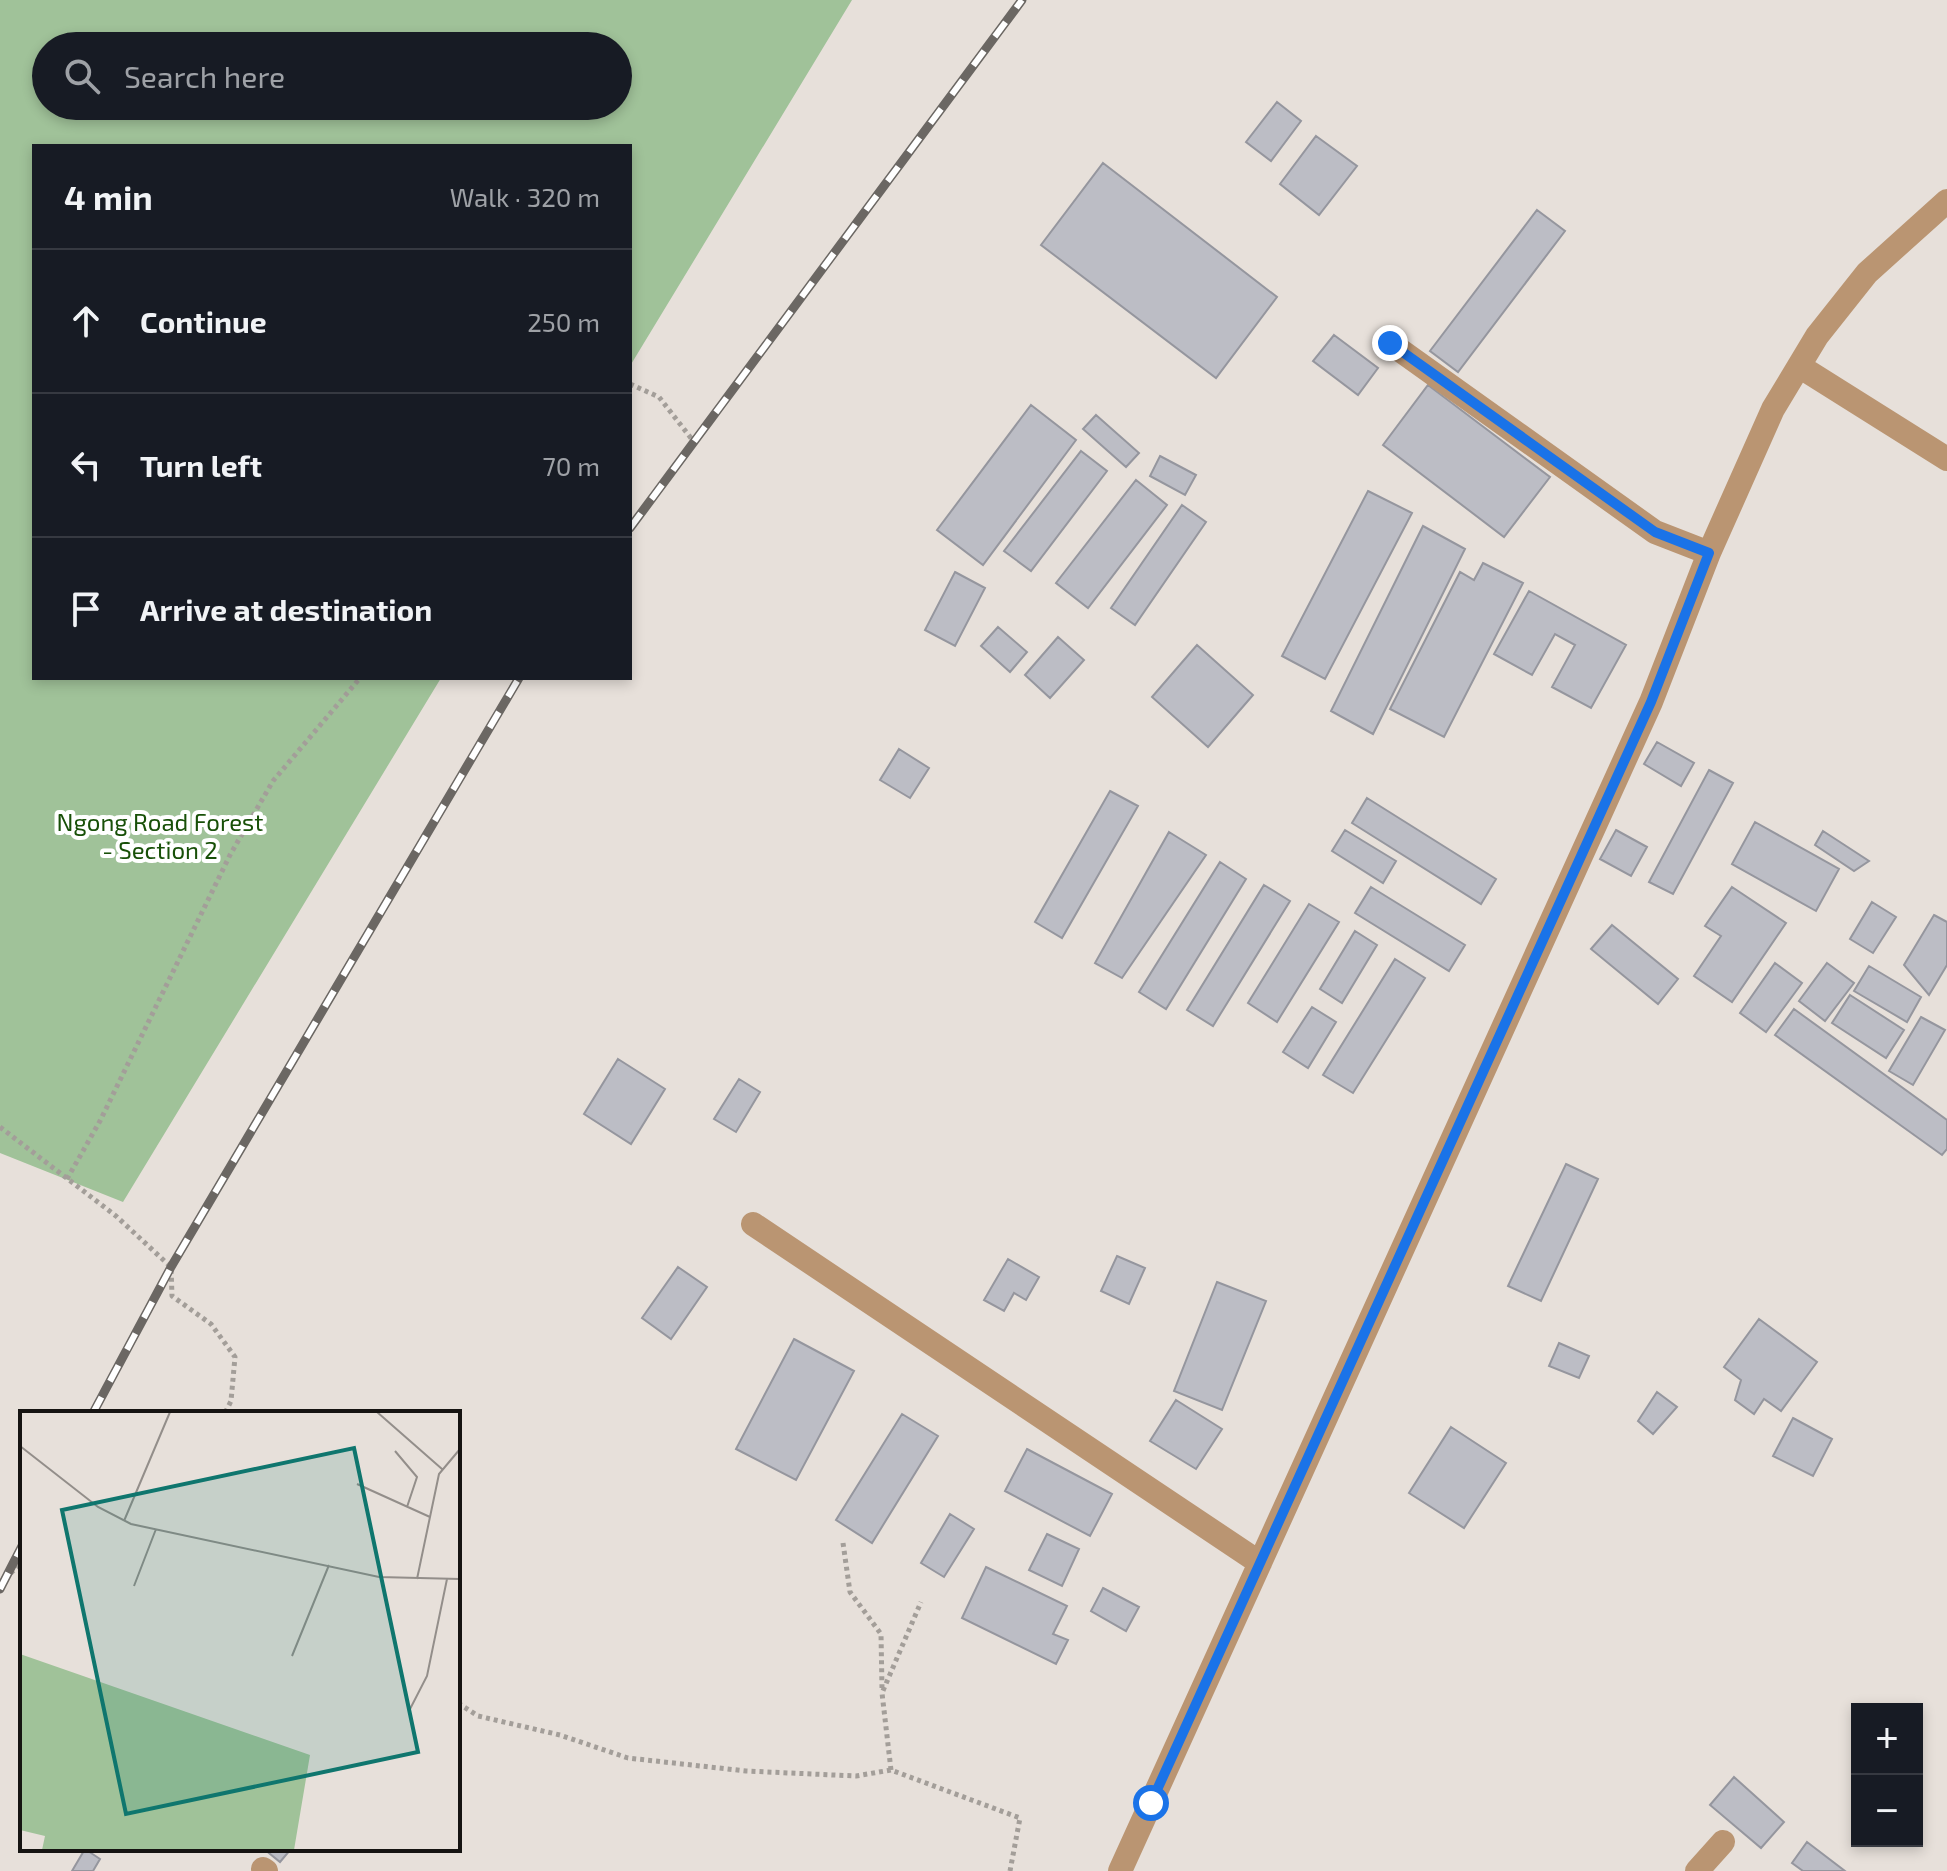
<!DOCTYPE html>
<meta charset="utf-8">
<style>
:root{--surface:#171b24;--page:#242831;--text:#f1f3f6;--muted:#9ea1a6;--line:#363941}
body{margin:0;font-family:"Exo 2",sans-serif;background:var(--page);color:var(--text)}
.controls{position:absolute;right:24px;bottom:24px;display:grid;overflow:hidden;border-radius:0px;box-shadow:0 4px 12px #0003}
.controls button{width:72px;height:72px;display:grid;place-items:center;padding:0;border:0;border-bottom:2px solid var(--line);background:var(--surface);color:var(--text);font:40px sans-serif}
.stop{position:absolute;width:24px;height:24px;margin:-18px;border:6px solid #1a73e8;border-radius:50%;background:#fff}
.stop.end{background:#1a73e8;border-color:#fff;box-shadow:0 2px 8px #0008}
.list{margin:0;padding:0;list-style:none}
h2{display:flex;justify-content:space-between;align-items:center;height:104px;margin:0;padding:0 32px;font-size:34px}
h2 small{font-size:26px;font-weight:400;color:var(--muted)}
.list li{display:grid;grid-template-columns:52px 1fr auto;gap:24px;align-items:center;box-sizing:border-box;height:144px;padding:0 32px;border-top:2px solid var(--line)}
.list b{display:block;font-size:30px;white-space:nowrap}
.list em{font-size:26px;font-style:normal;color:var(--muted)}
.icon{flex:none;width:44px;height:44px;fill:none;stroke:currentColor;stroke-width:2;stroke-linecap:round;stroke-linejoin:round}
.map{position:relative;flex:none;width:1947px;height:1871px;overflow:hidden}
.search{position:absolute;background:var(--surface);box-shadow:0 4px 12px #0003;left:32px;top:32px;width:600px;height:88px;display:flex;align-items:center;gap:20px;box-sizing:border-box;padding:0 28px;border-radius:44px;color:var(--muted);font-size:30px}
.panel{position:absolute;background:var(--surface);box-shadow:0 4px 12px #0003;left:32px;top:144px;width:600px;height:536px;border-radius:0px}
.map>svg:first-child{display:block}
.green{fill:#a0c299;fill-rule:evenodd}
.building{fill:#bcbdc5;stroke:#95969e;stroke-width:2}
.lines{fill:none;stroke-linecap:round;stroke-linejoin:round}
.path{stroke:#a39e99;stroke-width:5;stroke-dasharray:4 4;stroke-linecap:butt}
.minor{stroke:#ba9572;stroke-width:24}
.rail-casing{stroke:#6b6763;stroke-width:9}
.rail{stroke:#fff;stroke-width:6;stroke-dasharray:18;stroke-linecap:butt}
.route{stroke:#1a73e8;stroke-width:10}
.labels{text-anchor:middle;stroke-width:8;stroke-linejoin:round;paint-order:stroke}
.park-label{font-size:24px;fill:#185008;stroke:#fff}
.inset-road{fill:none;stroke:#938e8a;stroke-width:2}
.view{fill:#0f766e;fill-opacity:0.15;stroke:#0f766e;stroke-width:4}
.inset-edge{fill:none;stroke:#161412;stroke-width:4}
</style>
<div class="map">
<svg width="1947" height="1871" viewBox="0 0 1947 1871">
<rect width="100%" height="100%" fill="#e7e0da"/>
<path class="green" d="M0,0H852L630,366V146H34V678H441L123,1202L0,1153ZM46,46H618V106H46Z"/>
<path class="building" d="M1277,102L1301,121L1271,161L1246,142Z
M1316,136L1357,166L1319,215L1280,184Z
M1103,163L1277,297L1216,378L1041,245Z
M1537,210L1565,231L1458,372L1430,351Z
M1334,335L1378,368L1358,395L1313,361Z
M1428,385L1550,477L1504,537L1383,445Z
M1031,405L1076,440L983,565L937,530Z
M1096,415L1139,453L1126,467L1083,429Z
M1081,451L1107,471L1031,571L1004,551Z
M1160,456L1196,475L1185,495L1150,476Z
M1136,480L1167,505L1088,608L1056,583Z
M1368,491L1412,513L1325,679L1282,656Z
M1182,505L1206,522L1135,625L1111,608Z
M1423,526L1465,549L1373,734L1331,711Z
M1483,563L1523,583L1444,737L1390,709L1460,572L1474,580Z
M955,572L985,588L955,646L925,630Z
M1529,591L1626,645L1591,708L1552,687L1575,645L1555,634L1532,675L1494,654Z
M998,627L1027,652L1010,672L981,646Z
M1058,637L1084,660L1050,698L1025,675Z
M1197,645L1253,695L1208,747L1152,697Z
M1657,742L1694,763L1681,786L1644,764Z
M899,749L929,768L910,798L880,780Z
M1709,770L1733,783L1673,894L1649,882Z
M1110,791L1138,806L1062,938L1035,922Z
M1367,798L1496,879L1481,904L1352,823Z
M1755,822L1839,869L1816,911L1732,864Z
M1345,830L1396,861L1383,883L1332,851Z
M1616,830L1647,847L1631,876L1600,859Z
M1823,831L1869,861L1854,871L1815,845Z
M1169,832L1206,855L1122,978L1095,963Z
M1220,862L1246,879L1166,1009L1139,992Z
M1264,885L1290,901L1213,1026L1187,1010Z
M1371,887L1465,945L1449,971L1355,913Z
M1732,887L1786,923L1732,1002L1694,976L1721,936L1705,926Z
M1872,902L1896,917L1873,953L1850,939Z
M1309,904L1339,922L1277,1022L1248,1003Z
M1934,915L1947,922V965L1929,995L1904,965Z
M1612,925L1678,979L1658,1004L1591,949Z
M1355,931L1377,945L1342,1003L1320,989Z
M1395,959L1425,978L1353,1093L1323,1075Z
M1775,963L1802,983L1766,1032L1740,1013Z
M1827,963L1854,983L1825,1021L1799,1001Z
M1869,966L1921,997L1907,1022L1854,991Z
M1850,995L1904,1030L1886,1058L1832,1023Z
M1312,1007L1336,1022L1308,1068L1283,1052Z
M1794,1009L1947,1120V1149L1942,1155L1775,1035Z
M1921,1017L1945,1030L1913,1085L1889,1071Z
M618,1059L665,1089L631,1144L584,1114Z
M739,1079L760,1092L736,1132L714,1119Z
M1566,1164L1598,1179L1541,1301L1508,1286Z
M1117,1256L1145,1268L1129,1304L1101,1291Z
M1008,1259L1039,1277L1026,1300L1014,1293L1004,1311L984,1300Z
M678,1267L707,1287L671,1339L642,1318Z
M1217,1282L1266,1301L1222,1410L1174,1391Z
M1759,1319L1817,1362L1781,1411L1764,1399L1754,1414L1735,1400L1741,1380L1724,1367Z
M794,1339L854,1371L796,1480L736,1449Z
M1559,1343L1589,1356L1579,1378L1549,1366Z
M1657,1392L1677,1407L1653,1434L1638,1421Z
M1176,1400L1222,1429L1196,1469L1150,1441Z
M902,1414L938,1436L872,1543L836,1520Z
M1793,1418L1832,1439L1813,1476L1773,1456Z
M1451,1427L1506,1463L1464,1528L1409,1493Z
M1027,1449L1112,1494L1090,1536L1005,1491Z
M950,1514L974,1529L944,1577L921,1563Z
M1047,1534L1079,1549L1062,1586L1029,1570Z
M986,1567L1067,1606L1053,1634L1068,1640L1056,1664L962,1618Z
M1103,1588L1139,1607L1126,1631L1091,1611Z
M1734,1777L1784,1822L1761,1848L1710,1805Z
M1807,1842L1845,1871H1803L1792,1863Z
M85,1849L100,1859L93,1871H72Z
M264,1849H291L280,1862Z"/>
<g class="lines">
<path class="path" d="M630,384L659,397L694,442
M0,1127L116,1216L171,1267L172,1296L211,1324L235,1357L231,1401L225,1413
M67,1179L100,1121L230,855L273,781L360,678
M843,1543L850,1592L881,1634L882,1688
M5,1579L22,1562
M458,1703L478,1716L560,1735L628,1758L746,1771L856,1776L891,1770L1020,1818L1010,1871
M891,1770L882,1693L921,1602"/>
<path class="minor" d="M1390,343L1655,532L1709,553
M1799,366L1947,459
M753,1224L1260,1563
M263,1869L266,1871
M1120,1871L1651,702L1709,553L1773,409L1817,336L1867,273L1947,201
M1697,1871L1723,1842"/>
<g class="rail-casing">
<path id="rail" d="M630,528L1022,0
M93,1413L171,1267L519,678
M0,1589L22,1546"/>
</g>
<use href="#rail" class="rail"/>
</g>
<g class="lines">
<path class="route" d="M1151,1803L1651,702L1709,553L1655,532L1390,343"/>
</g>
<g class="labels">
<g class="park-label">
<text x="160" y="831">Ngong Road Forest<tspan x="160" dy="28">- Section 2</tspan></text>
</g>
</g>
<g transform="translate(20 1411)">
<rect width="440" height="440" fill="#e7e0da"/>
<path d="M0,243L290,344L274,439H22L25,425L0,419Z" fill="#a0c299"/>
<path class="inset-road" d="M357,1L422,58M0,35L78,96L111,113L359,166L440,168M375,40L397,66L387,96M337,73L410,106M104,110L150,1M397,168L419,63L440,38M114,175L136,118M272,245L309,154M389,300L407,265L427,168"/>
<path class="view" d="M334,37L398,341L106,403L42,99Z"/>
<rect width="440" height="440" class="inset-edge"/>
</g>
</svg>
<div class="controls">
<button>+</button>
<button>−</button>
</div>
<div class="stop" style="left:1151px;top:1803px"></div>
<div class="stop end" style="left:1390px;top:343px"></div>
<div class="search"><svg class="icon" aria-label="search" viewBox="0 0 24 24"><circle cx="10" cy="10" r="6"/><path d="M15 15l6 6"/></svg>Search here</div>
<section class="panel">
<h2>4 min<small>Walk · 320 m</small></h2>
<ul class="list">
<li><svg class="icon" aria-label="ahead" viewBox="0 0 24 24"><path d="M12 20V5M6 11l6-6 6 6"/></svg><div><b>Continue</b></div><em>250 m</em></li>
<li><svg class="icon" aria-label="left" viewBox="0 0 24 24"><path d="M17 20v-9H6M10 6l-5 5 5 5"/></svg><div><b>Turn left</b></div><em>70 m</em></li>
<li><svg class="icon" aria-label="arrive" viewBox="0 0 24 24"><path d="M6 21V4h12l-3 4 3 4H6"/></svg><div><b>Arrive at destination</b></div></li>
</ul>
</section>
</div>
